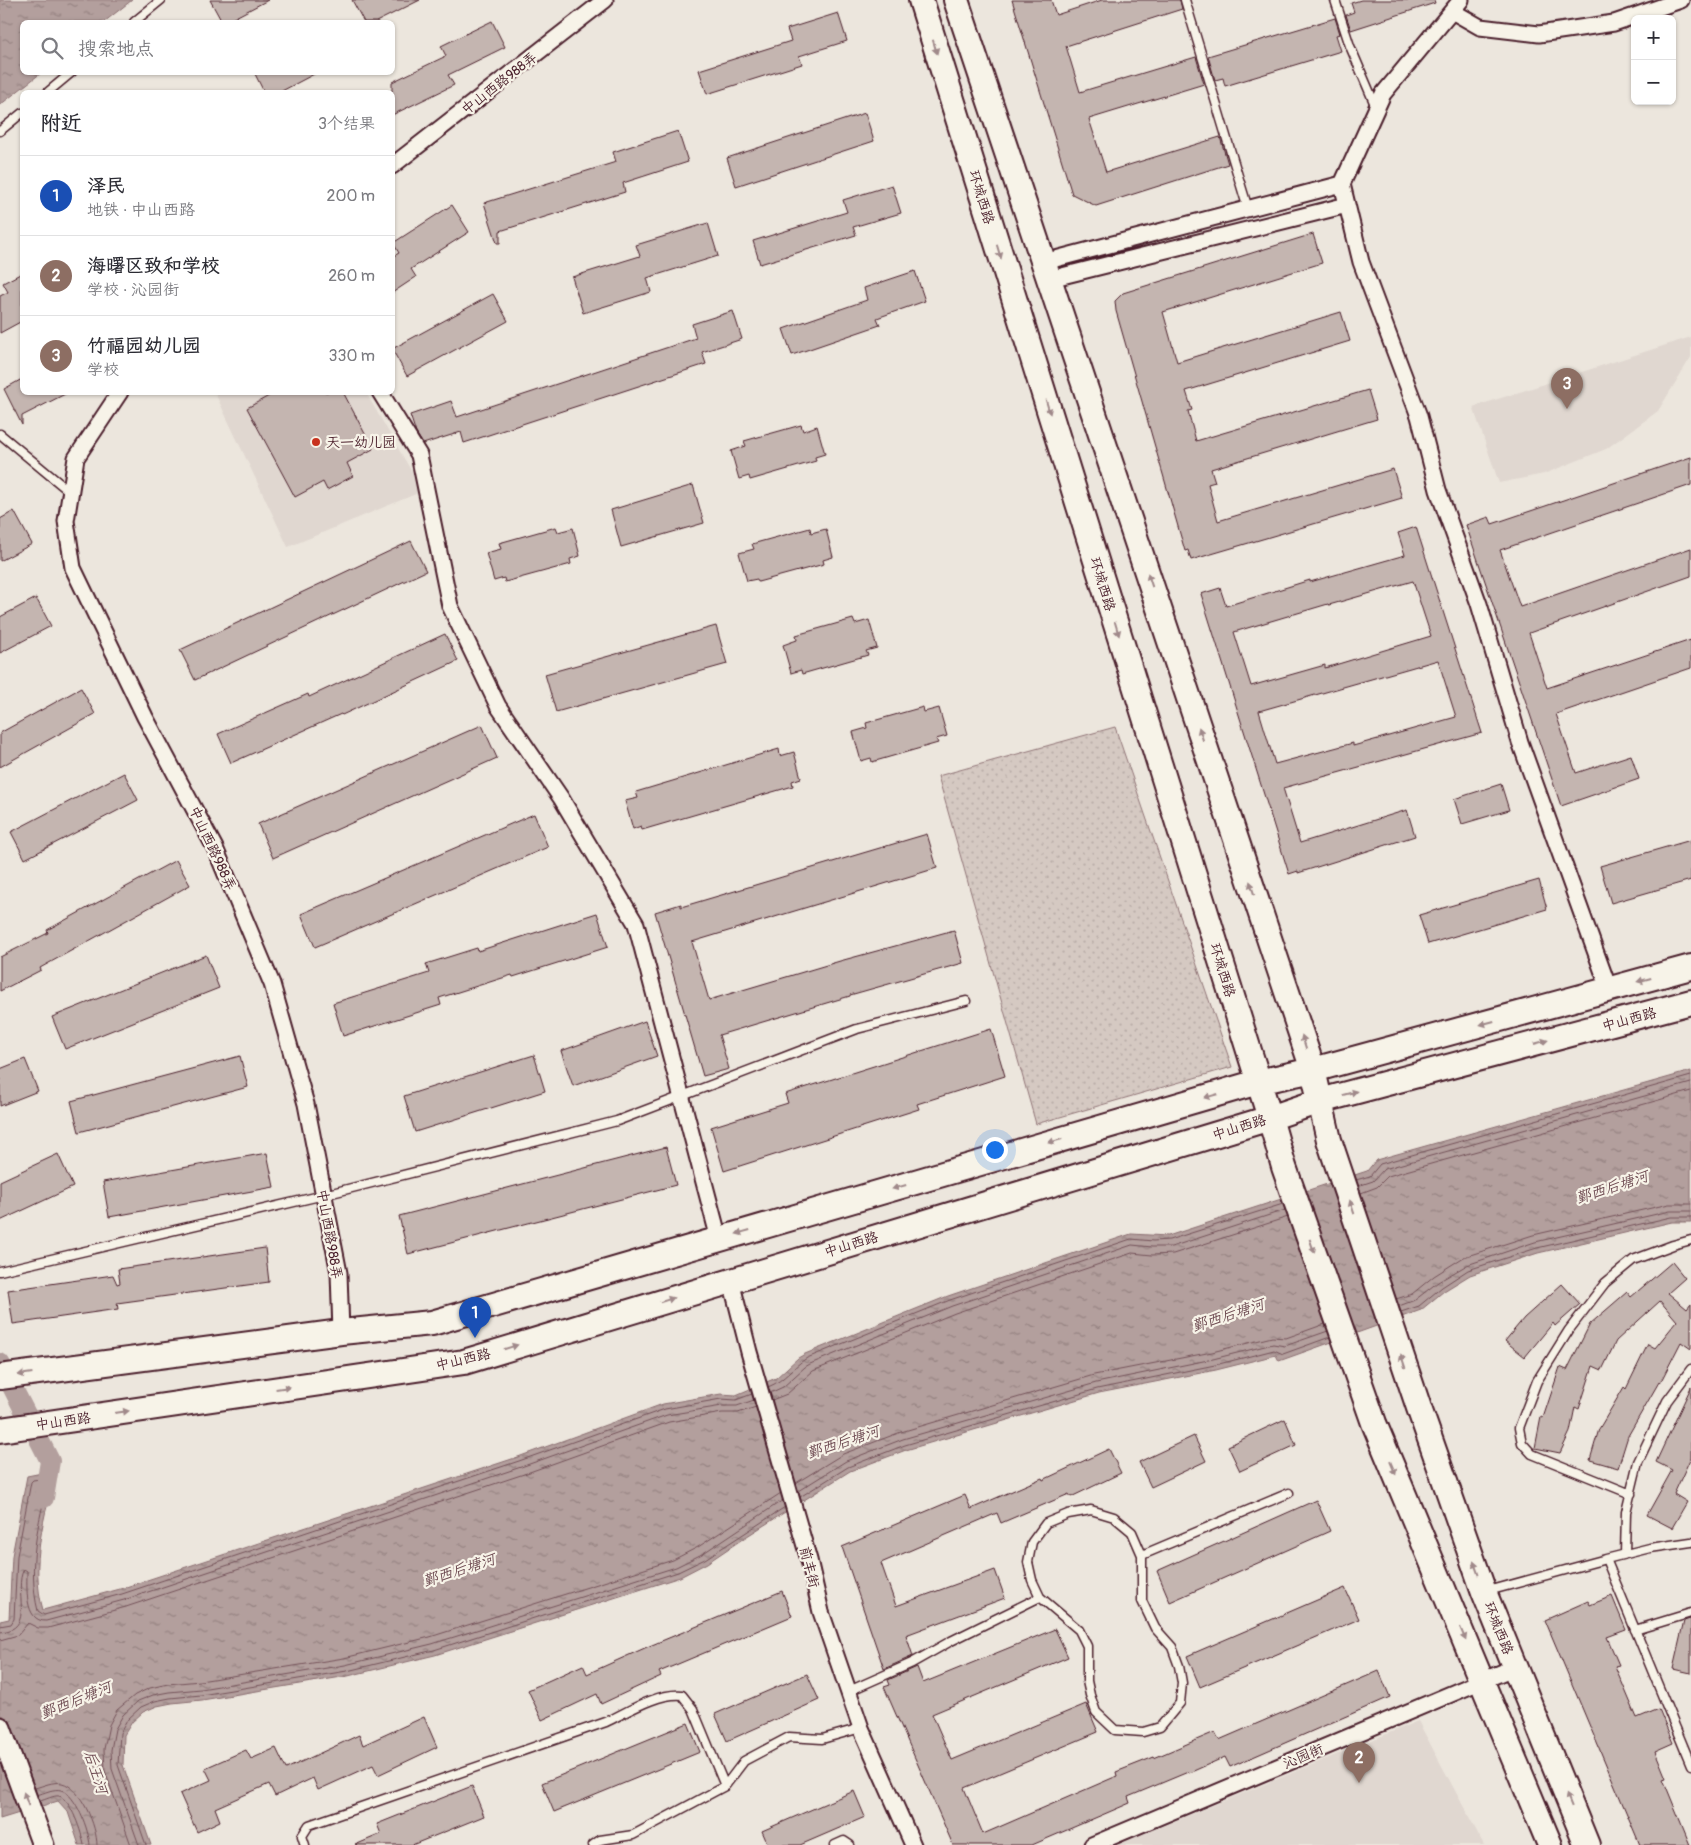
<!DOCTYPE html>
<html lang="zh">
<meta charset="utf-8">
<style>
:root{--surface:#fff;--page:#f2f2f3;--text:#2b2b33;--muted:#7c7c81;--line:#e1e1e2;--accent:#c8321e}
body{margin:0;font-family:Pangolin,"LXGW WenKai TC",sans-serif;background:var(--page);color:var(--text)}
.controls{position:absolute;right:15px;top:15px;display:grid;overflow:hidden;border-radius:8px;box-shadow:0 1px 4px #0004}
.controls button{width:45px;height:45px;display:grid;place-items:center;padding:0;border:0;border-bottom:1px solid var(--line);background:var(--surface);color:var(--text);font:25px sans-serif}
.you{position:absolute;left:994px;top:1149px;width:18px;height:18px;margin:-12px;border:4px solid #fff;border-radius:50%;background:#1a73e8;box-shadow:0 0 0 8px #1a73e833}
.badge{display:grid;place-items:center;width:32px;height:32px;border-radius:50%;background:var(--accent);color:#fff;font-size:16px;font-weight:700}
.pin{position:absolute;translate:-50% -41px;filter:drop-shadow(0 1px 2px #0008)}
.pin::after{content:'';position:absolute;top:26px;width:18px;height:15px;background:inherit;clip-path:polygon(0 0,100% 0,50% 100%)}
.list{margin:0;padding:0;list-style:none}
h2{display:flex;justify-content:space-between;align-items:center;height:65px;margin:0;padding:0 20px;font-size:21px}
h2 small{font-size:16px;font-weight:400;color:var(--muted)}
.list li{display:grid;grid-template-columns:32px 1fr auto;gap:15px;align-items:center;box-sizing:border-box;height:80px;padding:0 20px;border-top:1px solid var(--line)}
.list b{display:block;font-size:19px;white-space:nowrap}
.list p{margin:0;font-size:16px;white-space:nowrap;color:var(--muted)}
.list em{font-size:16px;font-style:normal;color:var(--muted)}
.icon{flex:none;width:28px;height:28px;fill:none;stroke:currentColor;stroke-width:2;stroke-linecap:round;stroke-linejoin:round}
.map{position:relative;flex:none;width:1691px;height:1845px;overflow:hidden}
.search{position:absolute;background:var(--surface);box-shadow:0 1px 4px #0004;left:20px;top:20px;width:375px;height:55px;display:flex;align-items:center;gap:12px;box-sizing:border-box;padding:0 18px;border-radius:8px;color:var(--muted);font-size:19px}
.panel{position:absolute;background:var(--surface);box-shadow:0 1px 4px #0004;left:20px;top:90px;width:375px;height:305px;border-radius:8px}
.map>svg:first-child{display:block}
.built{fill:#e0d7d0}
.grass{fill:url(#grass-dots);stroke:#907476}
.water{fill:url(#water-ripples);stroke:#896c6f}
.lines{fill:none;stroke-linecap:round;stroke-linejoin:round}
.shore{stroke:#745259;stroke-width:1}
.canal{stroke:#b39f9d;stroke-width:20}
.building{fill:#c4b5b0;stroke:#4a1f2b;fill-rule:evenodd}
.lane-casing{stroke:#4a1f2b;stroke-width:11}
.street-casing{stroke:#4a1f2b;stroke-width:19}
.secondary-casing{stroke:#4a1f2b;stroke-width:25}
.primary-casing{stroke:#4a1f2b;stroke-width:28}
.lane{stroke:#f7f3e8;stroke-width:8}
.street{stroke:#f7f3e8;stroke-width:15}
.secondary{stroke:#f7f3e8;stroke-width:21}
.primary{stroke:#f7f3e8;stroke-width:24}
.oneway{fill:#a0898a}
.poi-dot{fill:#c8321e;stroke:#f7f3e8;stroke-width:2}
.labels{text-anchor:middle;stroke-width:4.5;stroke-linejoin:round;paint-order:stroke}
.street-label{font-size:14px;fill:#4a1f2b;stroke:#f7f3e8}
.poi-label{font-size:14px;fill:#4a1f2b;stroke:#f7f3e8;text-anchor:start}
.water-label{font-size:15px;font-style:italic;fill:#6f4c53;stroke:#f7f3e8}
</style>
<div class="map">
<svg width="1691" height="1845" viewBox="0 0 1691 1845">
<defs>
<pattern id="grass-dots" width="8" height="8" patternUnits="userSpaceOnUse" patternTransform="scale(1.25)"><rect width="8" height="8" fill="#d5c9c2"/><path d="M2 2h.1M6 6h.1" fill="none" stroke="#b8aca7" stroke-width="1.8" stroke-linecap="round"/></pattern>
<pattern id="water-ripples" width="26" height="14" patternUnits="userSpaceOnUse" patternTransform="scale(1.25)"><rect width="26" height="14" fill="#b39f9d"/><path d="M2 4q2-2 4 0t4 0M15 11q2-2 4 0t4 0" fill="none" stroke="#948180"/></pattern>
</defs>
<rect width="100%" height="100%" fill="#ece6dd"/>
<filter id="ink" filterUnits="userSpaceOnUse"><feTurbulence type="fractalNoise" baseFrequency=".02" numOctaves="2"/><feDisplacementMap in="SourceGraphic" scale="10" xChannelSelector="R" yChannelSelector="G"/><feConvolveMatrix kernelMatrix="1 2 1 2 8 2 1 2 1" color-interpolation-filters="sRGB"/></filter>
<g filter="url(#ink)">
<path class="built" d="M1691,337V357L1658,411L1606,449L1544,474L1499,483L1473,407Z
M215,393H366L423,491L288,547Z
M1418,1721L1484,1845H1117Z"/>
<path class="grass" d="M1115,727L1232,1067L1036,1124L938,776Z"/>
<path class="water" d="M0,0H132L104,22H22V72L41,73L0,105Z
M1691,1071V1222H1672L1538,1253L1470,1275L1444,1291L1421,1310L1279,1361L1276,1355L1216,1370L1099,1393L906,1450L850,1471L744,1538L707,1563L680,1577L435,1655L348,1676L202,1700L172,1703L157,1706L143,1712L132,1722L124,1735L123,1765L151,1845H79L68,1812L58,1801L0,1819V1621L9,1619L12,1556L27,1476L57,1470C44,1514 30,1565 43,1610L120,1589L518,1457L663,1404L721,1394L736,1395L776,1378L798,1358L805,1354L948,1296L1131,1234L1168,1236L1367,1171L1376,1160Z"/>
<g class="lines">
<path class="shore" d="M1356,1180L1370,1176L1380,1164L1691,1076
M1358,1186L1373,1181L1384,1169L1691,1083
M1361,1193L1377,1187L1388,1176L1691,1091
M1396,1299L1412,1294L1434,1276L1464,1257L1533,1235L1669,1204H1691
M1399,1306L1415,1300L1438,1282L1467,1265L1535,1242L1670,1211H1691
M1401,1312L1419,1306L1442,1287L1468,1270L1537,1248L1671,1217H1691
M768,1387C786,1380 792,1367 807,1358L950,1300L1131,1239L1153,1241L1169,1240L1283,1204
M770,1393L783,1387L805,1367L810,1364L952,1306L1132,1245L1152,1247H1171L1285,1210
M772,1400L787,1394L813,1371L955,1313L1132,1253L1152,1255L1173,1254L1288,1217
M796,1483L843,1454L901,1432L1094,1375L1212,1352L1272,1337L1286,1338L1325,1324
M798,1491L846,1461L903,1439L1096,1383L1213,1359L1273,1344L1285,1346L1328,1331
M800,1497L848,1467L905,1445L1097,1389L1215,1365L1274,1350L1283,1354L1330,1337
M0,1626L11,1624L14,1619L17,1556L31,1482L33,1480L47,1478L49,1480C38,1523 27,1567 38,1611L44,1615L122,1594L519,1461L665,1409L721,1399L736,1400L752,1394
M0,1632C37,1630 12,1590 24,1569L27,1571C27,1586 24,1622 46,1621L124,1600L521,1467L667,1415L722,1406H737L754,1400
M0,1640L18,1635L28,1623L38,1628H48L126,1607L524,1474L669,1422L722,1413H738L756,1407
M35,1788C43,1786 53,1781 62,1783C81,1787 97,1827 97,1845
M37,1795C44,1793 54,1788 61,1790C76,1794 89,1831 90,1845
M40,1801C45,1800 54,1795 59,1796C71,1799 82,1834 84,1845
M131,1845L105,1771L104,1749L109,1725L117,1710L135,1695L150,1688L168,1684L200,1681L344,1658L430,1637L673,1560L698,1547L781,1493
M139,1845L112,1769L111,1750L115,1729L123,1715L138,1701L153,1695L169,1692L201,1689L345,1665L432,1644L676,1567L702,1554L783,1500
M146,1845L118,1765L120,1733L128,1719L141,1707L155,1701L170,1698L201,1695L347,1671L434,1650L678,1572L705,1559L785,1507"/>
<path class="canal" d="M0,1363L50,1461L44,1498"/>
</g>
<path class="building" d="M210,0H268L226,22H222Z
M352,0H420L376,22H364Z
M1012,0H1051L1056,15L1102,0H1180L1182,9L1066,46L1080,92L1196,57L1204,84L1089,119L1106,172L1220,137L1228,164L1096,206L1072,194Z
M1361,0H1434L1435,3L1351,30L1346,15L1354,12L1351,3Z
M838,13L847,41L799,56L802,64L707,94L699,70L791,41L787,29Z
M1335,18L1340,34L1336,35L1341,51L1225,86L1223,78L1215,80L1208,56Z
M492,21L505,47L448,75L454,85L392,115V82L446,56L441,46Z
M254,72H318L280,92H264Z
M865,113L874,141L736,186L727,158Z
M678,131L688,162L623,183L625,192L500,231V243H497L484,203L616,162L613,152Z
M892,185L901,213L853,227L856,235L760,264L753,241L847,212L843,200Z
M452,205L469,232L411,269L416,277L392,293V257L399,253L393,243Z
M708,223L718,256L647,278L651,292L583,313L572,277L640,256L636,245Z
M1313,234L1322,263L1163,312L1177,362L1341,312L1350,341L1186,391L1192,410L1188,411L1196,441L1368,390L1377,419L1211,469L1215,482L1208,484L1218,521L1393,469L1402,498L1191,560L1188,550L1185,551L1116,311L1115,301L1123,293Z
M915,271L925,301L877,318L880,325L792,355L783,329L867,300L864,288Z
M22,273V321L0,333V296L8,292L3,283Z
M493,294L508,321L407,376L392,349Z
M733,311L742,339L702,352L706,364L464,443L461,432L423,444L416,433L410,415L451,401L457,417L696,338L692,324Z
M22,379V392H69L22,416V425L4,389Z
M276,392H343L373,449L347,463L353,476L327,490L323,482L295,497L247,408Z
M801,425L803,431L817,426L825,454L815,457L816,461L750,480L749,476L739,479L731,451L746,446L744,441Z
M1691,457V485L1500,550L1520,607L1691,548V576L1529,633L1547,688L1691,640V668L1556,714L1576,773L1631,755L1639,779L1561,806L1466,525L1489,517L1492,524Z
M693,485L704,523L621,547L611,510Z
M14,511L32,544L0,561V519Z
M556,527L558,532L573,528L580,556L570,559L571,564L505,582L504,578L494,581L486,553L501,549L499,543Z
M1416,527L1482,733L1283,788L1300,843L1407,810L1415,836L1298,873V871L1289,874L1201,594L1220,588L1226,606L1310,580V582L1405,555L1398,533ZM1413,581L1431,636L1325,668V665L1251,686L1234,632L1328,604L1329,605ZM1438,660L1456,717L1353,746V743L1275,764L1259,711Z
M810,528L811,533L826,529L833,557L823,560L824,564L758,582L757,579L747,581L739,553L754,549L752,544Z
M411,541L426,571L195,680L180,650Z
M36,598L51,626L0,653V617Z
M853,619L855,624L869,620L877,648L866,651L868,655L802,674L801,670L791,673L783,645L797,640L796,635Z
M716,626L727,664L556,712L545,674Z
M445,634L458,661L342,715L341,714L231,763L218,734L308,694L309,697Z
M81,688L95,714L0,767V733Z
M923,707L924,712L939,708L947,736L936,739L938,743L872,762L871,758L861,761L853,732L867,728L866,723Z
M482,725L497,758L273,858L258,824Z
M779,749L780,756L794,752L801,778L792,781L793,786L642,830L641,826L633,829L625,801L638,798L636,792Z
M124,773L138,800L25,859L11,832Z
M1501,784L1509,810L1462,824L1454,799Z
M534,814L548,847L315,947L301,914Z
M927,834L937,868L692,942L709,1000L840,961L954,930L963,963L850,995V996L719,1035L729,1069L703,1076L655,912L681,904V907Z
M1691,840V880L1611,903L1600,866Z
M176,860L190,885L40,968L41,970L0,991V957L48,933L47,930Z
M1539,880L1547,909L1428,944L1419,915Z
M597,913L608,947L513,977L512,975L439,998L441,1005L343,1036L333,1003L429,973L426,964L477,948L478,951Z
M206,955L219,988L65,1049L52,1017Z
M645,1021L657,1056L573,1086L561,1051Z
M991,1029L1005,1076L917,1104L919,1109L724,1171L711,1127L788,1103L785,1094Z
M534,1055L545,1091L415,1132L404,1096Z
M240,1056L248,1087L79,1132L71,1101Z
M25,1059L38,1091L0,1106V1069Z
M666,1147L676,1185L408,1254L399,1216Z
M267,1153L274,1187L109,1217L103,1182Z
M58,1154L73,1187L0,1221V1181Z
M265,1248L269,1282L117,1303L118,1309L13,1324L8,1290L113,1275L117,1284L120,1283L118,1269Z
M1672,1262L1685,1278L1668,1293L1687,1309L1691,1304V1349L1681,1342L1660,1383L1659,1382L1628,1436L1618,1468L1590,1460L1599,1429L1624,1387L1626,1389L1648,1344L1655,1348L1677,1321L1660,1301L1616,1341L1602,1370L1593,1366L1579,1409L1575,1407L1570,1432L1560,1453L1535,1448L1541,1417L1543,1418L1560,1367L1567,1370L1590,1324L1627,1292L1631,1297Z
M1562,1284L1580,1304L1555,1326L1553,1323L1525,1357L1505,1341L1524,1318Z
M1691,1387V1457L1674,1494L1687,1502L1672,1528L1647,1515L1672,1470L1656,1462Z
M1285,1419L1296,1445L1240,1471L1228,1446Z
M1194,1436L1206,1461L1151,1487L1139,1462Z
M1109,1449L1121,1473L1071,1497L1069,1494L1001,1523L997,1513L881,1563L896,1606L995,1570L1005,1598L906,1635L913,1656L884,1669L842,1547L965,1495L971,1509L1042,1478L1043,1480Z
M1316,1500L1330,1531L1170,1602L1157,1571Z
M1345,1588L1359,1619L1200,1687L1187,1656Z
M782,1591L792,1616L659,1672L661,1676L601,1704L597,1694L542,1720L528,1690L583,1665L587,1674L647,1647Z
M1612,1596L1626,1630L1607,1637L1619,1665L1615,1666L1637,1718L1659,1709L1673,1743L1655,1751L1666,1778L1663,1779L1690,1845H1640L1545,1620L1588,1601L1590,1605Z
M1690,1619H1691V1673L1673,1669L1684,1621Z
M1055,1629L1068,1657L932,1714L952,1760L1086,1704L1098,1732L964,1788L983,1834L1117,1776L1116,1772L1154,1757V1758L1215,1732L1219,1740L1379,1671L1390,1697L1230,1767L1225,1757L1189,1773L1188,1772L1128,1797L1130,1803L1032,1845H953L884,1687L890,1685L888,1680L917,1667L923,1683Z
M807,1674L819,1700L727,1741L715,1714Z
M424,1717L437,1747L378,1775L373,1765L318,1790L313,1778L275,1796L269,1784L215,1808L220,1821L197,1832L180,1794L211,1780L205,1768L246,1750L251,1759L276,1748L286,1769L359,1735L363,1745Z
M688,1723L700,1752L554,1812L542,1783Z
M472,1786L484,1816L412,1845H355L381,1834L377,1824Z
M854,1791L865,1817L800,1845H768L762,1831Z"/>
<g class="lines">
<g class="lane-casing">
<path id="lane" d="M1185,0L1248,209
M1335,0L1350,46L1376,107
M134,22L161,0
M48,92L72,72
M0,131L22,113
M0,434L70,492
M0,1271L324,1195L617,1121L857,1029L966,1001
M1631,1494L1532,1454L1522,1443L1519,1428L1537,1381L1569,1330L1605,1283L1633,1260L1673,1245L1691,1240
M1091,1510L1114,1517L1132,1532L1142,1555V1601L1155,1628L1172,1647L1179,1666L1182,1683L1180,1703L1160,1727L1143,1732L1115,1730L1096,1712L1090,1695L1087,1681V1646L1079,1630L1040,1597L1032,1580L1028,1562L1032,1542L1046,1523L1068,1514Z
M1625,1554L1626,1512L1638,1462L1667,1401L1691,1369
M1142,1555L1289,1493
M1606,1559L1650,1548L1691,1542
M1488,1591L1606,1559L1691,1765
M1635,1630L1691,1613
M849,1691L912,1663L951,1641L1040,1597
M305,1845L302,1836L309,1825L606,1722C629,1711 657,1693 682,1695L693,1709L725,1786
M593,1845L600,1840L633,1835L725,1786L744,1761L789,1737L822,1739L861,1728
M835,1845L844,1841L850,1845"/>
</g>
<g class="street-casing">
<path id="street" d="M1461,0L1383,94L1342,184L1361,262L1419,416L1438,490L1479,604L1520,742L1609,989
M1452,11L1480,27L1539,34L1614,23L1681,0
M392,166L605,0
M1044,262L1342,184
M1050,279L1347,205
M120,392L76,458L66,521L73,568L145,717L215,848L272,984L306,1104L339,1273L341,1332
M380,392L419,455L450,606L498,706L561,798L636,924L719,1239
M731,1281L749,1352L809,1560L821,1612L861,1728L913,1845
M1092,1845L1515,1667"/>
</g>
<g class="secondary-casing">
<path id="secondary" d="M0,1728L43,1845"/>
</g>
<g class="primary-casing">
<path id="primary" d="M921,0L1270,1118L1284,1167L1374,1423L1550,1845
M956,0L1313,1070L1329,1140L1419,1408L1484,1592L1587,1845
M0,1377L341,1332L432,1323L1258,1082L1313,1070L1691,967
M0,1430L464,1362L1270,1118L1320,1101L1691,1002"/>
</g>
<use href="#lane" class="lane"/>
<use href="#street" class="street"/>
<use href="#secondary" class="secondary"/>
<use href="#primary" class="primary"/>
</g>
<defs><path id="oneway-solid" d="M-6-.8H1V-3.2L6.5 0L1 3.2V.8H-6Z" transform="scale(1.25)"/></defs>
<g class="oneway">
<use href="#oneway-solid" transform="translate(935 47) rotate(73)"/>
<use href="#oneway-solid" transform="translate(999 252) rotate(73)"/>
<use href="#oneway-solid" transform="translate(1048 407) rotate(73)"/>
<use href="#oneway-solid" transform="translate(1150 580) rotate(-108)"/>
<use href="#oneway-solid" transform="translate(1117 629) rotate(73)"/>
<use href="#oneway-solid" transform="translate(1201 734) rotate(-108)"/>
<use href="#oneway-solid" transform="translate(1252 888) rotate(-108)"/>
<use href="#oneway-solid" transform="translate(1644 980) rotate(165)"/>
<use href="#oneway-solid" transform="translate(1487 1023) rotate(165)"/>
<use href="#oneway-solid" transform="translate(1304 1042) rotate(-108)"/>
<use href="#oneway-solid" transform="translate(1541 1042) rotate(-15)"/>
<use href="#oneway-solid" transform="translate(1350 1093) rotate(-15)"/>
<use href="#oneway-solid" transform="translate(1211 1096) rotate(164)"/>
<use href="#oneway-solid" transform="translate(1055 1141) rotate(164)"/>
<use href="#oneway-solid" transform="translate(899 1187) rotate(164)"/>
<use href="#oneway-solid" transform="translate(1352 1207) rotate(-108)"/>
<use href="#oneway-solid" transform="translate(743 1232) rotate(164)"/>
<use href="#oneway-solid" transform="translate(1312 1246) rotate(71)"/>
<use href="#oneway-solid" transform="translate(667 1300) rotate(-17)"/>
<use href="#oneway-solid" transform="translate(511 1347) rotate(-17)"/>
<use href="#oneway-solid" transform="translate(1403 1361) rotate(-108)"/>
<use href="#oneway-solid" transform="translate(25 1374) rotate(172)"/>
<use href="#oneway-solid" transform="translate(283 1388) rotate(-8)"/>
<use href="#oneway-solid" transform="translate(122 1412) rotate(-8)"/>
<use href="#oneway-solid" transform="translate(1393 1468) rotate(67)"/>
<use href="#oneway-solid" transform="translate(1476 1568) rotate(-110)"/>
<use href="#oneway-solid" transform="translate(1463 1634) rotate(67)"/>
<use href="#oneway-solid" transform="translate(26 1799) rotate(-110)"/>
<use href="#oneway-solid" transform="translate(1569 1800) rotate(-112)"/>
</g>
</g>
<circle class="poi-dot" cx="316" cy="442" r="5"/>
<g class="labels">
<g class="street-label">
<text transform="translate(499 83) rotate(-38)" y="5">中山西路988弄</text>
<text transform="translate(982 197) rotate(73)" y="5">环城西路</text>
<text transform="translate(1103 584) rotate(73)" y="5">环城西路</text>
<text transform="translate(213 848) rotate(65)" y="5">中山西路988弄</text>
<text transform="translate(1223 970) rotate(73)" y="5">环城西路</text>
<text transform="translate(1629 1019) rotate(-15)" y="5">中山西路</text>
<text transform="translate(1239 1127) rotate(-17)" y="5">中山西路</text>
<text transform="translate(330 1234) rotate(80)" y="5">中山西路988弄</text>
<text transform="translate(851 1244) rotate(-17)" y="5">中山西路</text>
<text transform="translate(463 1359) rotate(-13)" y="5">中山西路</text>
<text transform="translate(63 1421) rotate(-8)" y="5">中山西路</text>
<text transform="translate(810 1567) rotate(76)" y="5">前丰街</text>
<text transform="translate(1499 1628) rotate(68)" y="5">环城西路</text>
<text transform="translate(1303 1756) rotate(-23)" y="5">沁园街</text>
</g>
<g class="poi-label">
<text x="326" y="447">天一幼儿园</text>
</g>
<g class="water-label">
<text transform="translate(1612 1187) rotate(-18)" y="5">鄞西后塘河</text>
<text transform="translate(1228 1315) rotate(-18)" y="5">鄞西后塘河</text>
<text transform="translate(843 1442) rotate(-18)" y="5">鄞西后塘河</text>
<text transform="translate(459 1570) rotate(-18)" y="5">鄞西后塘河</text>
<text transform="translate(76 1700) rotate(-22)" y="5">鄞西后塘河</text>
<text transform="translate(96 1772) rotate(72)" y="5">后王河</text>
</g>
</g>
</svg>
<div class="controls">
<button>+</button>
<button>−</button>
</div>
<div class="you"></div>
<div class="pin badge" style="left:475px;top:1338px;background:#1a4fb4">1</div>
<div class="pin badge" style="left:1359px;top:1783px;background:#8d6e63">2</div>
<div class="pin badge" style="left:1567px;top:409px;background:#8d6e63">3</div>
<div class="search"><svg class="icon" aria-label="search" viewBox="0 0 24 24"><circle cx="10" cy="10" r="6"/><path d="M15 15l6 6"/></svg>搜索地点</div>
<section class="panel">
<h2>附近<small>3个结果</small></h2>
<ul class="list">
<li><span class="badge" style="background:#1a4fb4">1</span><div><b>泽民</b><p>地铁 · 中山西路</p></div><em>200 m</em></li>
<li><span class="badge" style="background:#8d6e63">2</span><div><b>海曙区致和学校</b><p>学校 · 沁园街</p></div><em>260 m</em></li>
<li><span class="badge" style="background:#8d6e63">3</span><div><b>竹福园幼儿园</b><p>学校</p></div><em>330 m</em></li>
</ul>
</section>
</div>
